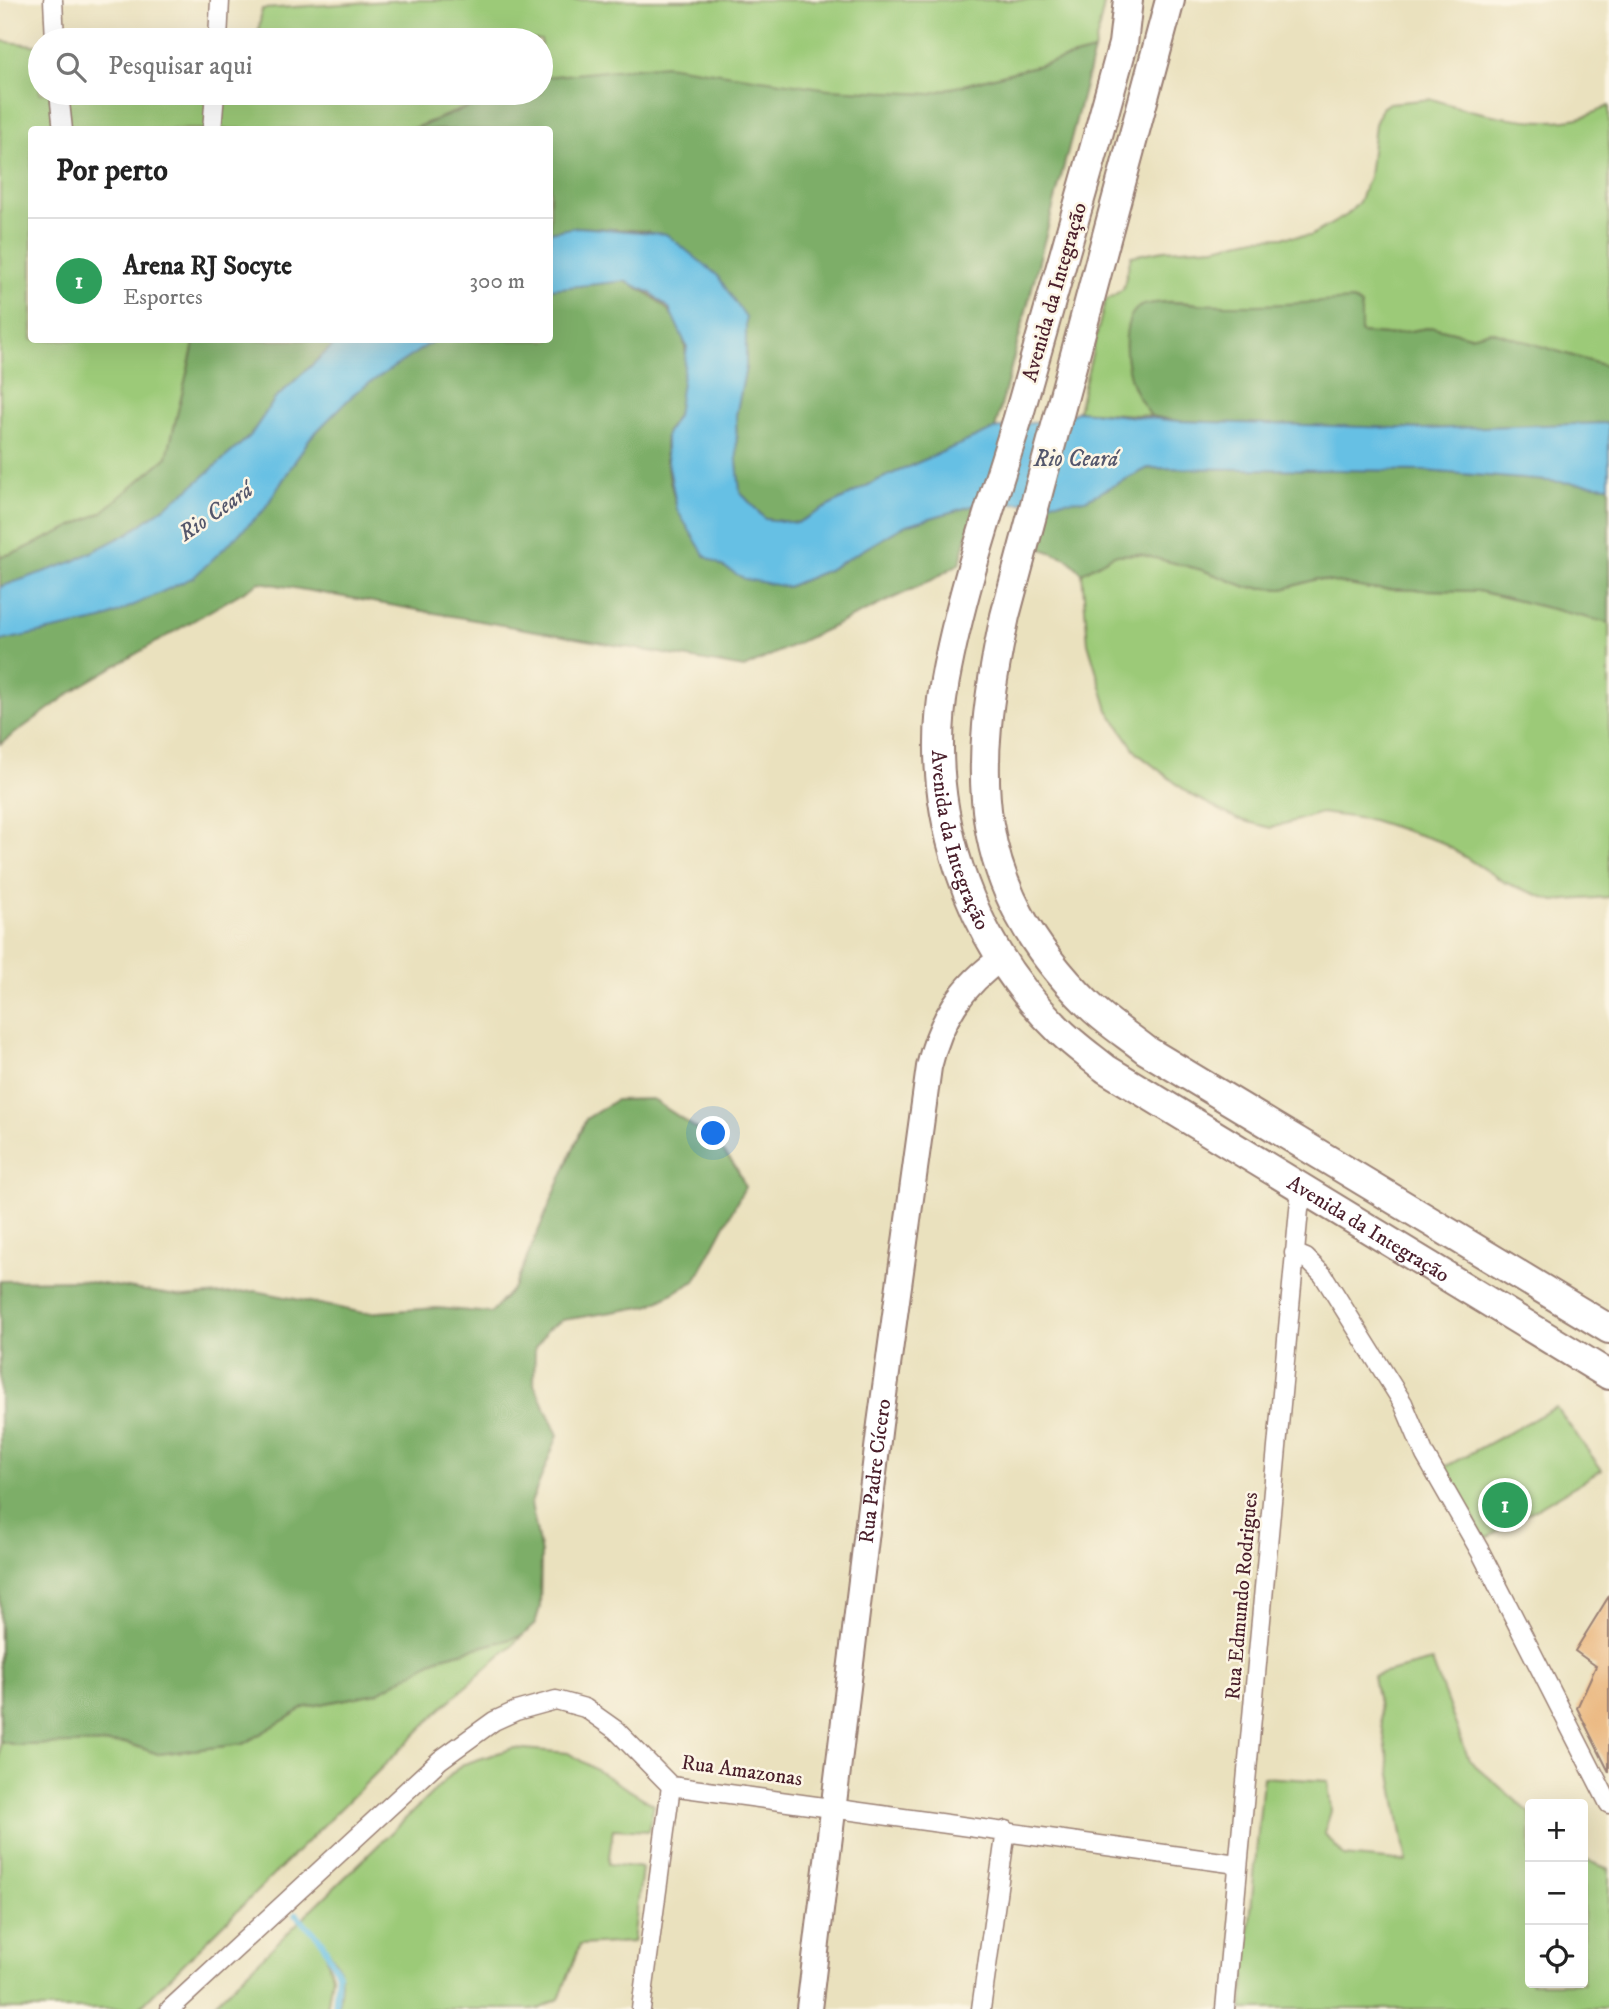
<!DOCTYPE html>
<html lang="pt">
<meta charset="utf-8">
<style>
:root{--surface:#fff;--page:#f6f6f6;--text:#222;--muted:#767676;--line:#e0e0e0;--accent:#d1495b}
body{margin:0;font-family:"IM FELL DW Pica",serif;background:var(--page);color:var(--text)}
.controls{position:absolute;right:21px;bottom:21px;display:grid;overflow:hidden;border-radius:7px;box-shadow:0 7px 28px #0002}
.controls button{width:63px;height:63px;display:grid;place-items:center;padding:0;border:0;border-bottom:2px solid var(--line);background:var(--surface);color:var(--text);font:35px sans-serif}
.you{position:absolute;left:714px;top:1134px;width:24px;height:24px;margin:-18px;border:5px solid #fff;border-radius:50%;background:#1a73e8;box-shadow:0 0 0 10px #1a73e833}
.badge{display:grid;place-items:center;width:46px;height:46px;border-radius:50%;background:var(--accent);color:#fff;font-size:23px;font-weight:700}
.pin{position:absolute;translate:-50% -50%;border:4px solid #fff;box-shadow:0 2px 7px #0006}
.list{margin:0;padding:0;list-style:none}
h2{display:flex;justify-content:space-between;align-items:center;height:91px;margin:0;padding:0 28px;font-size:30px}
h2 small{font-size:23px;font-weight:400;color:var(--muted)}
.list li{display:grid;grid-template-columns:46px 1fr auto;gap:21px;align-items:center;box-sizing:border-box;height:126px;padding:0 28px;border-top:2px solid var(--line)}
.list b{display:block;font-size:26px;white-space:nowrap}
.list p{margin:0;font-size:23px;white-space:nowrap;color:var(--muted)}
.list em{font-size:23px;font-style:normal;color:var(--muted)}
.icon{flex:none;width:38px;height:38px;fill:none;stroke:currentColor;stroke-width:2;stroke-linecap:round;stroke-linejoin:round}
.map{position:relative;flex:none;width:1609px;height:2009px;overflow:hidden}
.search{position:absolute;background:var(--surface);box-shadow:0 7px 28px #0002;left:28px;top:28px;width:525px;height:77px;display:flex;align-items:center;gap:18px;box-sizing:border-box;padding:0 24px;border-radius:38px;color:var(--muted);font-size:26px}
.panel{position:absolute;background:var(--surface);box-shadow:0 7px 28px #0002;left:28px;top:126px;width:525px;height:217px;border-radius:7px}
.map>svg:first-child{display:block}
.green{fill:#9cca78;stroke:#737452;stroke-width:2}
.forest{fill:#7dae68;stroke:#64664a;stroke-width:2}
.water{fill:#66c0e4;stroke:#587088;stroke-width:2}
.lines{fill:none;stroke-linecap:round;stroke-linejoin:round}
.stream{stroke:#66c0e4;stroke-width:6}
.building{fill:#eab67d}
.street-casing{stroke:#9a8074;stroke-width:21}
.secondary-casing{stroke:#9a8074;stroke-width:28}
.primary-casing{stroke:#9a8074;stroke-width:32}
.street{stroke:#fff;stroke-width:18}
.secondary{stroke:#fff;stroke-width:24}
.primary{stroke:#fff;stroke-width:28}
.labels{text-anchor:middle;stroke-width:5;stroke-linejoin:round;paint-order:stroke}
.street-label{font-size:21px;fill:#4a1f2b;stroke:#fcf5e5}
.water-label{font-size:23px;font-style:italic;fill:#54576c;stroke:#fcf5e5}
</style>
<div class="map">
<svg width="1609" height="2009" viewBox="0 0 1609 2009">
<rect width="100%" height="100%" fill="#fcf5e5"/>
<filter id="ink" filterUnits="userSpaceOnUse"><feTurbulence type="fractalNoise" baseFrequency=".0143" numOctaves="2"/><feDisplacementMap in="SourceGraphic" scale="14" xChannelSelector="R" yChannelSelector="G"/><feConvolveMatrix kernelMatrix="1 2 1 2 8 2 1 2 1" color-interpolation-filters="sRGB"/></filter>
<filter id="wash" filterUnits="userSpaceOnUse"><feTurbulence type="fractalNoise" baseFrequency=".00686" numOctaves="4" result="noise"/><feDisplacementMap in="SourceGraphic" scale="28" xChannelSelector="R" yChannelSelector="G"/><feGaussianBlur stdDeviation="1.57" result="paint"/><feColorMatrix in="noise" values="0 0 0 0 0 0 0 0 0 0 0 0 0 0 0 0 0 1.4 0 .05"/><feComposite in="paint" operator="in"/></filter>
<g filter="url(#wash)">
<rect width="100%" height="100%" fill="#eae1be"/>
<path class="green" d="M405,0H1105L1094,51L929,94L541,78V40H257L262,9Z
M0,41L40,46V93H504L411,129L32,130V340H195L167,457L101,513L20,551L0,557Z
M1432,99C1473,113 1536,127 1578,118C1589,116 1599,110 1609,106V367L1491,331L1470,336L1433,327L1387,335L1361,333V307C1318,307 1274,308 1231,307C1203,306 1161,294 1136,310L1133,387L1151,416L1078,411L1105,301L1123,289L1131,256L1164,250L1215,247L1256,238L1310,236L1347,215L1359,202L1369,177L1375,124L1382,108L1389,103Z
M1139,554L1202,570L1247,587L1283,589L1317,579L1370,589L1478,591L1609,623V897L1554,901L1506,883L1441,842L1372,820L1321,813L1271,828L1237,819L1191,795L1137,753L1108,710L1088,643L1082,573L1114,555Z
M1556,1407L1602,1470L1485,1539L1445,1467Z
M522,1636L441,1709L138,2009H0V1741L16,1745L127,1743L158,1754L243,1744L306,1707L377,1693L438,1658Z
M1432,1661L1469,1760L1530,1813V1983H1583V1859L1609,1869V2009H1242L1263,1777L1328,1781L1331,1811L1324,1833L1344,1856L1407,1862L1373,1676Z
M513,1748L568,1753L654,1805L648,1831L613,1829L608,1864L642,1868L633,1942L580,1945L559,1999L539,2009H338C342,1978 345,1969 323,1944L332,1976L327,2009H209L461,1765Z"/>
<path class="forest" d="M1094,51L995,429L876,481L797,523L765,519L740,492L737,462L736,415L746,367L648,231L577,227L550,232V130H411L504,93H541V78L544,77L666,65L829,89L929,94Z
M625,281C690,312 694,346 678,412C676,421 667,427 666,436C662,459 673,488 677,510L787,587L828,570L906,525L975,505L960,563L930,581L744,668L260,582L79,687L0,744V641L20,636L263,511L310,438L356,391L435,340H550V289Z
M1353,300L1361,306V333L1387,335L1433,327L1470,336L1491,331L1609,367V423L1424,429L1178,421L1151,416C1145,407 1138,398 1134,388C1125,370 1119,320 1139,307C1151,301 1174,302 1187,303C1243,308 1297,303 1353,300Z
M195,340H339L275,399L250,436L188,490L129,533L72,563L0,587V557L20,551L101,513L167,457Z
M1148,468L1425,471L1609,486V623L1478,591L1370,589L1317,579L1283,589L1247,587L1202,570L1139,554L1114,555L1082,573L1067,558L1036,547L1051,500H1085Z
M652,1099C687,1123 732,1146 745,1187L695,1281L649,1306L563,1320L548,1329L535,1349L534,1384L558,1435L531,1503L541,1554L540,1607L535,1624L522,1636L438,1658L377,1693L306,1707L243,1744L158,1754L127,1743L16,1745L0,1741V1281L77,1280L184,1297L256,1291L364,1313L437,1308L491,1313L515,1286L586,1119L616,1100Z"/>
<path class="water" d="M577,227L666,234L717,275L746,318V367L736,415L737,462L740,492L765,519L797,523L876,481L995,429L1067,417L1078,411L1178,421L1424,429L1609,423V486L1425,471L1148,468L1085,500L975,505L906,525L828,570L787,587L745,579L705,556L677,510L666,451V434L677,416L687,347L669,308L651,293L625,281L550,289V232Z
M339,340H435L356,392L310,438L263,511L194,577L102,620L0,641V587L72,562L129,533L188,490L250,436L275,399Z"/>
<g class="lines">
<path class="stream" d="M296,1914L321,1940L338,1973L335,2009"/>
</g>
<g id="blocks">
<path class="building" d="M1609,1596V1772L1577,1708L1596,1666L1575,1651Z"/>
</g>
</g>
<g filter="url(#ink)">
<use href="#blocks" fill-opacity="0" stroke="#9a8074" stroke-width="2"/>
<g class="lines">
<g class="street-casing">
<path id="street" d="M53,0L55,40
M218,40L220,0
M59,93L63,130
M212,130L215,93
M1294,1253L1306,1258L1323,1275L1403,1403L1425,1455L1480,1551L1609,1804
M170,2009L440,1760L494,1721L516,1711L556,1700L585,1708L616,1730L671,1786L1237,1864
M641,2009L671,1786
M981,2009L1006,1830
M1225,2009L1301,1188"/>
</g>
<g class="secondary-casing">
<g id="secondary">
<path id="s1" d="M809,2009L880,1424L929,1067C940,1020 962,985 1002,958"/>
</g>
</g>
<g class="primary-casing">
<g id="primary">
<path id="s2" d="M1128,0L1123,44C1089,169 1054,294 1018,418C992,503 961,592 945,680C922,805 968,942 1059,1030C1073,1044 1090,1056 1106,1069L1609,1375"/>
<path d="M1170,0L1005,616C972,771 967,884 1088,1004C1105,1021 1127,1035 1146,1050L1609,1329"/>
</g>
</g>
<use href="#street" class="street"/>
<use href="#secondary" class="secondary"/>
<use href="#primary" class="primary"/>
</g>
</g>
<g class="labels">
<g class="street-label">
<text transform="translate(1054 292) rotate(-74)" y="7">Avenida da Integração</text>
<text dy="7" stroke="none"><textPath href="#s2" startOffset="868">Avenida da Integração</textPath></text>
<text dy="7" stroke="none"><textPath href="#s2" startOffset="1456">Avenida da Integração</textPath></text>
<text dy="7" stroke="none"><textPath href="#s1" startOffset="542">Rua Padre Cícero</textPath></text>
<text transform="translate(1241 1596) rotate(-85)" y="7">Rua Edmundo Rodrigues</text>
<text transform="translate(742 1770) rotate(8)" y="7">Rua Amazonas</text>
</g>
<g class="water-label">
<text x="1076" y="466">Rio Ceará</text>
<text transform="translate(215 511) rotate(-35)" y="8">Rio Ceará</text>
</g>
</g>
</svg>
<div class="controls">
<button>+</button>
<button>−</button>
<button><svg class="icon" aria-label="locate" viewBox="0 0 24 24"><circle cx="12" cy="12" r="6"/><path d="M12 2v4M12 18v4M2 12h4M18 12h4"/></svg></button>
</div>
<div class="you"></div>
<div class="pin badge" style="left:1505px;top:1505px;background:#2e9e5b">1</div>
<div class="search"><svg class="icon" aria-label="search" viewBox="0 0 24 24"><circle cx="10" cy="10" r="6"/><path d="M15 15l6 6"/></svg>Pesquisar aqui</div>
<section class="panel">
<h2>Por perto<small></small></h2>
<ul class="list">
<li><span class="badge" style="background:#2e9e5b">1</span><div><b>Arena RJ Socyte</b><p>Esportes</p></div><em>300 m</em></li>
</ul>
</section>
</div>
